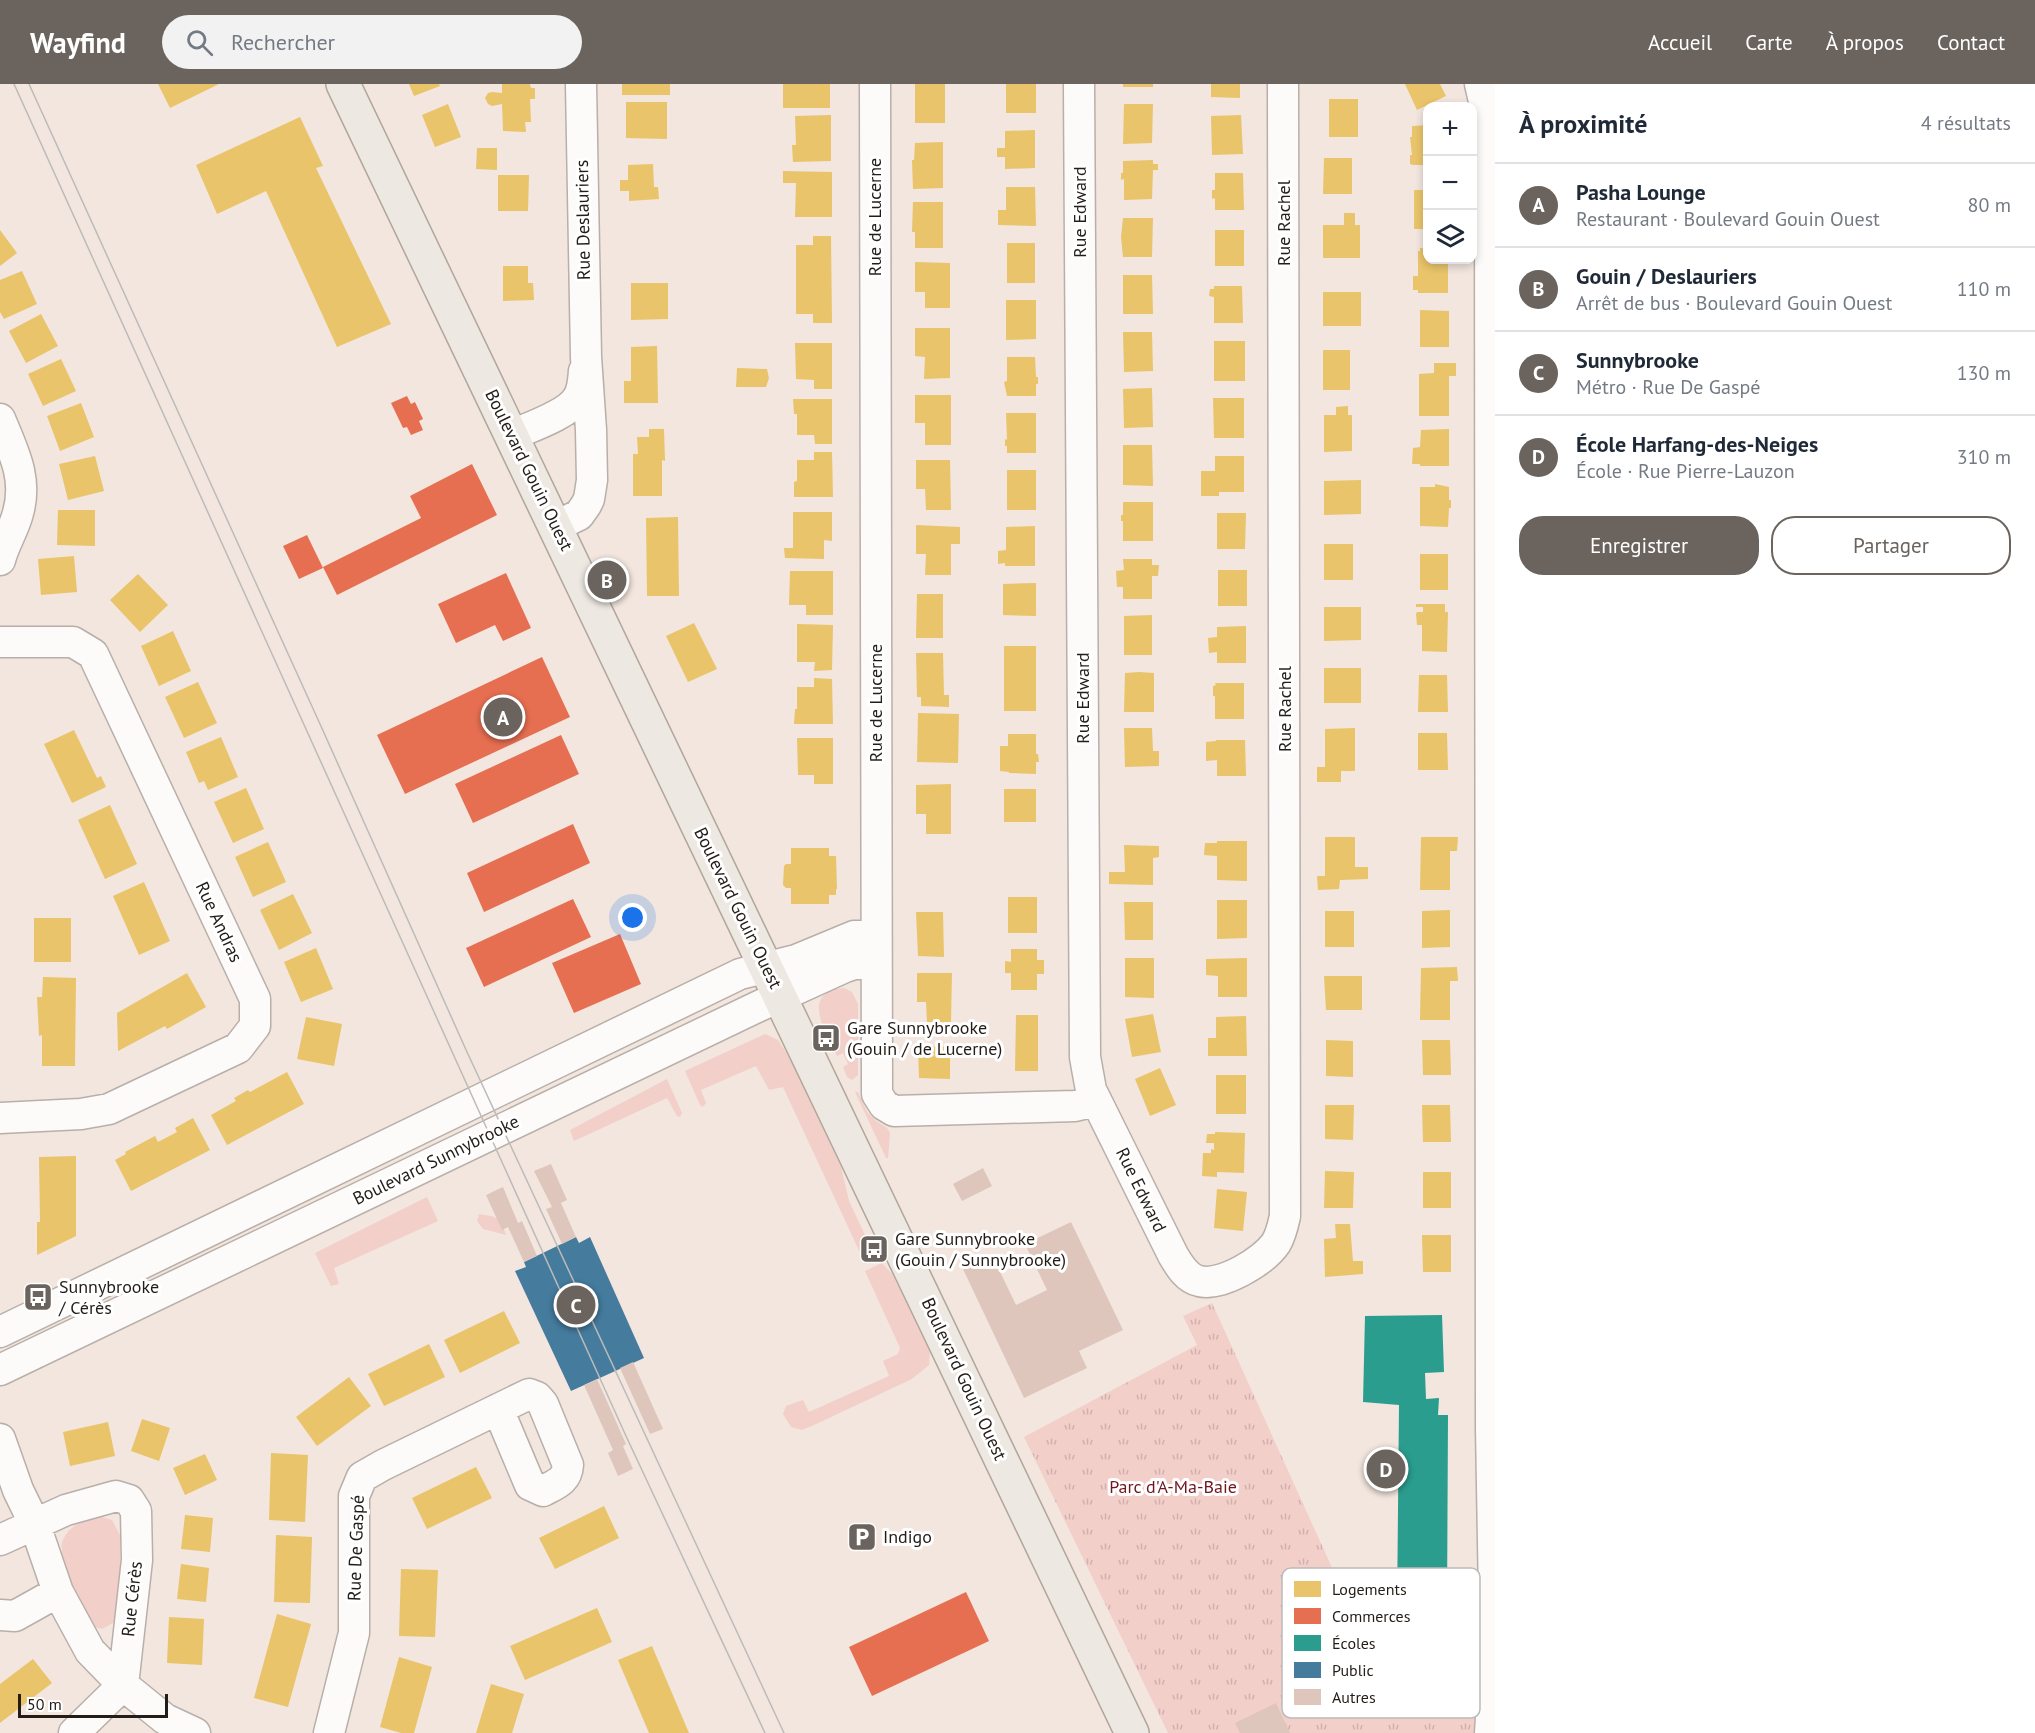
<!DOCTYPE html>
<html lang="fr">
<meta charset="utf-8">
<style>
:root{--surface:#fff;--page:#f2f2f3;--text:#1f2937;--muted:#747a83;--line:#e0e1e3;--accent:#6b635d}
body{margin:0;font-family:"PT Sans",sans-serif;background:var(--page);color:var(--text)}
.controls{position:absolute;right:18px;top:18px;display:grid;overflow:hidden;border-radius:12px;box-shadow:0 3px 9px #0003}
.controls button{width:54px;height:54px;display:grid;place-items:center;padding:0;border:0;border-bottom:2px solid var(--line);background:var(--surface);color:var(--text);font:30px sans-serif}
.scale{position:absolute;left:18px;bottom:15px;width:150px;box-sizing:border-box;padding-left:6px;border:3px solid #231c17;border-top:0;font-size:16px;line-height:21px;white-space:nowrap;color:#231c17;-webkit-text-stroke:4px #fff;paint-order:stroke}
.you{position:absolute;left:633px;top:834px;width:21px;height:21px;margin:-15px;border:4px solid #fff;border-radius:50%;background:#1a73e8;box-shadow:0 0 0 9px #1a73e833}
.badge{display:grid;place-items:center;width:39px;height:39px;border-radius:50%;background:var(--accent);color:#fff;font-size:20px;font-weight:700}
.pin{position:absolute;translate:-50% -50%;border:3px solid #fff;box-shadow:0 2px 6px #0006}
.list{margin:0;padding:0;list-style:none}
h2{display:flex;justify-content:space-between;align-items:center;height:78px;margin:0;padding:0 24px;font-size:26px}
h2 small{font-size:20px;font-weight:400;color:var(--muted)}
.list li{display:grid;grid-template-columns:39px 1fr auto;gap:18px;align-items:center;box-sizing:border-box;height:84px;padding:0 24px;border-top:2px solid var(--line)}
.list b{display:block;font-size:22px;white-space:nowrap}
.list p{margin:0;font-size:20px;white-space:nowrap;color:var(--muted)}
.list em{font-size:20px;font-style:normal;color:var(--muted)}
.actions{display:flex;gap:12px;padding:18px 24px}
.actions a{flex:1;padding:14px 0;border:2px solid var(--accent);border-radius:24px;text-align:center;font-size:21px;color:var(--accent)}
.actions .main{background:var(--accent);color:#fff}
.icon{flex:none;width:33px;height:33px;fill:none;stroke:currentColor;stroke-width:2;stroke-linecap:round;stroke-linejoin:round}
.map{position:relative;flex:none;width:1495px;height:1649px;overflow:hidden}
header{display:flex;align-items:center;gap:36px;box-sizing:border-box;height:84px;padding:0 30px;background:var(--accent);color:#fff}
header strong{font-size:28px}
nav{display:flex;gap:33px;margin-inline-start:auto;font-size:21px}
.search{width:420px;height:54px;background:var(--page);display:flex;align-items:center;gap:15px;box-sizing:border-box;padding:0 21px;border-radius:33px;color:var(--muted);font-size:22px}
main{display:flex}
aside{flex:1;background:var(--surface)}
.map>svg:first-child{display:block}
.grass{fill:#f3cfca}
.park{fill:url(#park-tufts)}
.homes{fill:#e9c46a}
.shops{fill:#e76f51}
.schools{fill:#2a9d8f}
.public{fill:#457b9d}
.building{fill:#dec6bc}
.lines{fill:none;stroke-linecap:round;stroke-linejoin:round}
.minor-casing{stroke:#b8afa9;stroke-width:33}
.major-casing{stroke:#b1a69a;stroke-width:36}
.minor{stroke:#fdfbfa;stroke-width:30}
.major{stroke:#ede8e1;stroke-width:33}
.tram{stroke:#bdbbb9;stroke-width:1.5}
.labels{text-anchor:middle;stroke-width:6;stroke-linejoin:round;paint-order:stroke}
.street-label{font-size:18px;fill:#231c17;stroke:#fff}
.poi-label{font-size:18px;fill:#231c17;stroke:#fff;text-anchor:start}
.park-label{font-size:18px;fill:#6f1620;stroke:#fff}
.key{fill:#fff;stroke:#bdbbb9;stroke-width:1.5}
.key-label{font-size:16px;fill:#231c17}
</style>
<header>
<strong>Wayfind</strong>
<div class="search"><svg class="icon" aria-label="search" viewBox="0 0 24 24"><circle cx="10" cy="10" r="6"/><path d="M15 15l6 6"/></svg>Rechercher</div>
<nav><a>Accueil</a><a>Carte</a><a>À propos</a><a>Contact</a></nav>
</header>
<main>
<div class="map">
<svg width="1495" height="1649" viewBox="0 0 1495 1649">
<defs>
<pattern id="park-tufts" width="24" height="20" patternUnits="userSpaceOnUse" patternTransform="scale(1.5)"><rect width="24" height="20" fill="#f3cfca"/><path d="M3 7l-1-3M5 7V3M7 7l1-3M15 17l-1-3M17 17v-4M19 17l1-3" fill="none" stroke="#d0b1ad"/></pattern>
</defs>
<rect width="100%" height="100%" fill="#f2e6de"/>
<path class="grass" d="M844,904L852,908L858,920V991L852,996L847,993L843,983L848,980L843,969L837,972C826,949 799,908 844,904Z
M765,950L778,956L789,973L841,1083L849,1117L873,1168L862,1173L783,1003L769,1006L756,982L701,1006L706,1019L703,1023L700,1021L685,987Z
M667,995L682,1029L680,1033L677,1032L667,1014L574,1057L570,1046Z
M855,1008H858L867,1028L876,1037L887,1044L890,1049L888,1074H886Z
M427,1113L438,1137L334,1184L339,1200L331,1202L315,1169Z
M479,1130C497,1133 501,1132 506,1151L483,1145L477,1137Z
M882,1179L892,1190L930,1268L929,1281L912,1295L814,1341L802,1346L791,1343L783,1330L786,1322L803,1316L809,1328L889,1292L883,1277L898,1270L900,1264L865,1187Z
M102,1433L112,1436L120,1451V1519L118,1531L113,1539L102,1545C94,1543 88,1541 83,1534C76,1525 59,1469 62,1459C68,1440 85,1436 102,1433Z"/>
<path class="park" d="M1212,1219L1363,1552L1494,1564L1490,1649H1168L1024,1353L1197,1261L1183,1232Z"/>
<path class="homes" d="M158,0H219L170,24Z
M409,0H439L440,2L414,12Z
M502,0H530L531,4H535V15H530L531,38H525L526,48L503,47L502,20L492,22L488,20L485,14L488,9L492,8L502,9Z
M622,0H670V11H622Z
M783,0H830V24H783Z
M915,0H945V39H915Z
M1006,0H1036V29H1006Z
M1123,0H1153V3H1123Z
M1211,0H1240V14L1211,13Z
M1405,0H1440L1446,12L1417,26Z
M1329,15H1358V53H1329Z
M626,18H667V55L626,54Z
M448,20L461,53L435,63L422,31Z
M1124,20H1153L1152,59L1123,60Z
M831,31V77L793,78L792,61H796L795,32Z
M1241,31L1243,70L1212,71L1211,32Z
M300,33L323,82L316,84L391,240L337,263L266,107L217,130L196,81Z
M1428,41V81H1413L1410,80V71H1412L1410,53H1412V42Z
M1035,46V84L1005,85V73H997V64H1005V47Z
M943,58V104L913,105L912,76H914L915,59Z
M477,64H497V86L476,85Z
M1324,74H1352V110H1323Z
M1153,76V80H1158V86H1153L1152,115L1124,116V95L1121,96V89H1123V77Z
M653,80L654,103H658L659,115L629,117V107H620V96H628V81Z
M783,87L832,88V133H795L796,99H783Z
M1215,89H1243L1244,126H1215V114L1212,115V106H1215Z
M498,91H529L528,127H498Z
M1006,103H1035L1036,142L998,141V126H1006Z
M1414,106H1428V145H1414Z
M913,118H943V164H915V148H912Z
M1344,129H1355V141H1360V174H1323V141H1344Z
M1123,134H1153L1152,173H1123L1121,153Z
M0,146L17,169L0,182Z
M1215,146H1244V182H1215Z
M813,152H831L832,239H813V230H796V161H813Z
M1007,159H1035V199H1007Z
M1420,164H1427L1428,176H1448V209H1418V206H1413V192H1418V167H1420Z
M915,178L950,179V224H925V208H915Z
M503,182H528V199H533L534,216L503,217Z
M22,187L37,220L4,235L0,228V196Z
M1123,191H1152L1153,230H1123Z
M631,199H668V235L631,236Z
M1214,202H1242L1243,239H1214V213L1209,212L1210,205H1214Z
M1323,208H1361V242H1323Z
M1006,216H1036V255L1006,256Z
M1420,226L1449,227V263H1420Z
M41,230L58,262L26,279L9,247Z
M915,244H950V294L924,295L925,273L915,272Z
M1123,248H1152L1153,287L1124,288Z
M1214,257H1245V297H1214Z
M795,259H832V305H814V296L796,295Z
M657,262L658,319H624V297H631V263Z
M1323,266H1350V306H1323Z
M1007,273H1035L1036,293H1038V300H1036V312H1007L1004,298L1007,297Z
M61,275L76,307L43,322L28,290Z
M1434,279H1456V292H1449V332H1419V290L1434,289Z
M737,284L767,285L769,294L766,303H736Z
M1152,304L1153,343L1124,344L1123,305Z
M915,311H951V361H925V339H915Z
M1213,314H1244V354H1214Z
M793,315H832V360H815L814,351H797V330H794Z
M81,319L94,353L60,367L47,332Z
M1348,322V331H1352V367L1324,368V331H1336V323Z
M1006,329H1036V369H1007V362H1005V355L1007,356Z
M649,345H664L665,377L662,376V412H633V370H638L637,353H649Z
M1449,345V382H1420V380H1412L1413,364L1420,363L1421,346Z
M1123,361H1152L1153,402L1123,401Z
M814,368H832L833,413H794V398L797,397V376H814Z
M95,372L104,407L68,416L59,380Z
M1215,372H1244V408H1219V412H1201V387H1215Z
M916,376H950L951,426H926L925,405H916Z
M1007,386H1036V426H1007Z
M1361,396V430L1324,431V397Z
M1435,400L1449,403V416H1451V424H1449L1448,443L1420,442V403H1435Z
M1123,418H1153V457H1123V437H1121V431H1123Z
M58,426H95V462L57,461Z
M793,428H832V457L824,456V475L785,474L784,464H793Z
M1217,429H1246L1245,465H1217Z
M678,433L679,512H647L646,434Z
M916,441L960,443V460H951V491H925L926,470H916Z
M1035,442V482H1005V479L998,480V467L1006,466V443Z
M1324,460H1353V496H1324Z
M1420,470H1448V506H1420Z
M74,472L77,508L41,511L38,475Z
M1123,475H1152V481H1159L1158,492H1152V515H1123V503H1117L1116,487L1124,486Z
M1218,486H1247V522H1218Z
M790,487H833V531H806V521H789Z
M138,490L168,521L140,548L110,516Z
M1036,499V532L1003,531V500Z
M917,510H943V554H916Z
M1416,520H1445V528H1448L1447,568L1422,567V541H1417L1416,530L1417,528H1423V523H1416Z
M1324,523H1361V556L1324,557Z
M1152,531V571H1124V532Z
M694,539L717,585L688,598L666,552Z
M797,540L833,541L832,586L814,587L815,578H797Z
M1246,542V579H1217V568L1209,569L1208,554L1217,553V543Z
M173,547L191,587L159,602L141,562Z
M1004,562H1036V627H1004Z
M916,569H943L944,611H949V623L921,622V613H917Z
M1324,584H1361V619H1324Z
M1139,588L1154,589V628H1124L1125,589Z
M1419,591H1447L1448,628H1418Z
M814,594L832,595L833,640H794L795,625H797V603H814Z
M198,598L217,639L184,654L165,613Z
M1215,599H1244V635H1215V612H1213V602L1216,601Z
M918,629L959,630L958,679L917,678Z
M1124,644H1152L1153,667H1159V682L1125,683Z
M1355,644V687H1341V698H1317V683H1325V645Z
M74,646L97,694L101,692L106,703L72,719L44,660Z
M1418,649H1447L1448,686H1418Z
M1008,650H1036V670H1038L1039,678H1036V690L1009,689V688L1000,687V662H1008Z
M221,653L238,693L208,706L204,697L199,699L186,668Z
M797,654H833V700H814V691H798Z
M1216,656H1245L1246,692H1217V676L1206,677V658L1216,657Z
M951,700V750H926V730H916V701Z
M246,704L264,745L233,759L214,718Z
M1004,705H1036V738H1004Z
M110,721L137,780L105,795L78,736Z
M1325,753H1355V783H1368V795L1340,796L1339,805L1318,806L1317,792H1325Z
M1421,753H1458L1457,767H1450V806H1420Z
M1217,757H1247V797L1217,796V772L1204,771L1205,759H1217Z
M268,758L286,798L253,813L235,773Z
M1124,761L1159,762V773L1153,774V801L1109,800V788H1125Z
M791,764H829V772H836L837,805H836V811H829V820H791V804H786L783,801L784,782L786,780H791Z
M144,798L170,857L139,871L113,812Z
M293,810L312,849L279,866L260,826Z
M1008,813H1037V849H1008Z
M1217,816H1247V854L1217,855Z
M1124,818H1153V856H1125Z
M1450,826V863L1422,864V827Z
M1325,827H1354V863H1325Z
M916,828H943L944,873L918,872Z
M34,834H71V878H34Z
M316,864L333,905L301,918L284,878Z
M1011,865H1037V876H1044V890H1037V906H1011V889H1005V877L1011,878Z
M1125,874H1154V914L1125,913Z
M1247,874V913H1218V892L1206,891V875Z
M1457,883L1458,897H1450V936H1420L1421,884Z
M187,889L206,923L167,945L165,942L118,967L117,929Z
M917,889H952L951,939L927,938L926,918H917Z
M1324,892H1362V926H1326Z
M43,893L76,894L75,982H42V951L39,952L37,913H42Z
M1153,930L1161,968L1132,973L1125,935Z
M1016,931H1038V987H1015Z
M1246,932L1247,972H1208V954H1216V933Z
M306,933L342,940L334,982L297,975Z
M1326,956L1353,957V993L1326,992Z
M1422,956H1450L1451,991H1423Z
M918,962L950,963V995L919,994Z
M1160,984L1176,1021L1150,1032L1135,995Z
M287,988L304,1020L227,1061L211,1031L236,1017L234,1014L248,1006L250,1008Z
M1216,991H1246V1030H1216Z
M1325,1021H1354L1353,1056L1325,1055Z
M1422,1021H1450L1451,1058H1423Z
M193,1034L210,1066L131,1107L115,1076L126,1070L125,1068L155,1052L158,1058L177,1048L175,1044Z
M1215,1048L1245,1049L1244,1089L1217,1088V1093L1202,1092L1203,1069H1211V1065L1214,1066V1059H1206L1207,1050H1215Z
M76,1072V1152L37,1171V1138H40L39,1073Z
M1325,1087L1354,1088L1353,1124H1324Z
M1423,1088H1451V1124H1423Z
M1217,1105L1247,1108L1243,1147L1214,1144Z
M1335,1140H1350L1353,1177H1363V1190L1325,1193L1324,1155L1336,1154Z
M1422,1151H1451V1188H1423Z
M504,1227L520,1259L460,1289L444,1256Z
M429,1260L445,1293L384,1322L368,1290Z
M349,1293L371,1322L317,1362L296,1333Z
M142,1335L170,1344L159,1377L131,1367Z
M108,1338L115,1372L70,1382L63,1348Z
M271,1369L308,1371L305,1438L269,1436Z
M205,1370L217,1396L185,1411L173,1384Z
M476,1383L492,1414L427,1445L412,1414Z
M604,1422L619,1454L555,1485L539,1454Z
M185,1431L213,1434L210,1468L181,1465Z
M276,1451L312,1453L310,1519L274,1518Z
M181,1480L209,1484L206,1518L177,1515Z
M401,1485L438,1486L435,1553L399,1552Z
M597,1524L612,1558L525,1596L510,1562Z
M277,1530L311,1540L288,1623L254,1614Z
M169,1533L204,1535L202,1581L167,1579Z
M652,1562L689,1649H649L618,1576Z
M399,1573L432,1583L414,1649H401L380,1643Z
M33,1575L52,1599L0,1639V1600Z
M491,1600L524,1610L512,1649H476Z"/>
<path class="shops" d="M407,312L411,320L415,318L423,335L419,337L423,346L411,351L407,343L403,344L391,319Z
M472,380L497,431L337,511L323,483L421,434L410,412Z
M307,451L323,484L299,495L283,462Z
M506,489L531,544L503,557L495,541L456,559L438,520Z
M542,573L570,633L405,710L377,651Z
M561,651L579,690L473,739L455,700Z
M573,740L590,779L484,828L467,789Z
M573,815L591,853L484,903L466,864Z
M620,850L641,900L574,929L552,879Z
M966,1508L989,1557L872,1612L849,1563Z"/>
<path class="schools" d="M1442,1231L1444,1288L1425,1289L1426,1315L1439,1314L1438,1331H1448L1447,1527H1437L1436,1539H1404V1530L1397,1529L1399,1321L1363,1318L1365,1232Z"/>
<path class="public" d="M576,1153L579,1159L590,1153L644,1274L571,1307L515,1187L526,1183L524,1178Z"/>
<path class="building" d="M551,1080L567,1116L561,1119L576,1153L562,1160L546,1125L552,1123L534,1087Z
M983,1084L992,1102L962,1117L953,1100Z
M503,1103L518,1139L522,1137L537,1172L524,1178L508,1143L502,1146L486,1111Z
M1071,1138L1123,1246L1079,1267L1087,1284L1024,1314L963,1185L992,1171L1016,1221L1047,1206L1025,1160Z
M633,1278L663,1345L650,1350L620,1284Z
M597,1295L626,1360L623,1362L633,1385L618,1392L608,1369L613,1366L584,1301Z
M1276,1619L1290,1649H1240L1235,1639Z"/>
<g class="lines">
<g class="minor-casing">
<path id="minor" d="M875,0L877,1010L884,1021L894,1027L1075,1022L1096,1017
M1079,0L1085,973L1091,1006L1173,1171C1179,1181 1186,1194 1199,1197C1221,1203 1264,1177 1276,1159C1281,1151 1283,1141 1285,1132L1283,0
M1480,0L1489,39L1490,68L1491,1344L1495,1571L1490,1649
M0,335C13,367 28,394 18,429C14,445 4,460 0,476
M512,351C530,343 567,331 577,315C583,307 583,297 584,287
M556,442L579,431L586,421L589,415L592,396L591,346L586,273L581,0
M0,558H73L93,570L255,915V942L238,964L109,1025L81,1030L0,1034
M0,1248L740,890L796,876L854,852H876
M0,1286L757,923L845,883L854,880H876
M0,1355L18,1406L35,1441L58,1508L90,1567L123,1601L165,1635L195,1649
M0,1456L66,1426L116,1412L129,1416L136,1427L137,1476L123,1601
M0,1531L15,1532L58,1508
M74,1649L123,1601
M329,1649L354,1549V1412L362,1393L383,1381L529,1310L537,1313L543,1320L568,1381C567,1397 556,1400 543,1407L530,1401L498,1325"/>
</g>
<g class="major-casing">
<path id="major" d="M343,0L1132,1649"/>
</g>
<use href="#minor" class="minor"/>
<use href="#major" class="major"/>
<path class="tram" d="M14,0L626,1352L765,1649
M29,0L320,640L467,968L784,1649"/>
</g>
<defs>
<g id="bus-square" transform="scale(1.5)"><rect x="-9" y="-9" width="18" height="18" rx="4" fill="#6b635d" stroke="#fff"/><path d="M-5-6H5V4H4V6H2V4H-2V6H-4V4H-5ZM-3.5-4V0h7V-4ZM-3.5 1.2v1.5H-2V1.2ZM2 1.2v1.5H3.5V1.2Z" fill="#fff"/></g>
<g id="parking-square" transform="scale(1.5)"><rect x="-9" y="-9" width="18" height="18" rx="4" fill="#6b635d" stroke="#fff"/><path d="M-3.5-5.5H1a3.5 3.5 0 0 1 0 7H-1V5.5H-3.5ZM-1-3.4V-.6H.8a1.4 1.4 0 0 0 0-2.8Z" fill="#fff"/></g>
</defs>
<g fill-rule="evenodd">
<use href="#bus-square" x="826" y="954"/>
<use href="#bus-square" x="874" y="1165"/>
<use href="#bus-square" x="38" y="1213"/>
<use href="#parking-square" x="862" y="1453"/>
</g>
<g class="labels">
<g class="street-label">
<text transform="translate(1080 128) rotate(-90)" y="6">Rue Edward</text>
<text transform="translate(875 133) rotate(-90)" y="6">Rue de Lucerne</text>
<text transform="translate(583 136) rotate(-91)" y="6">Rue Deslauriers</text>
<text transform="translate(1284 139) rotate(-90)" y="6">Rue Rachel</text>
<text transform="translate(529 386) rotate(64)" y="6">Boulevard Gouin Ouest</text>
<text transform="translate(1083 614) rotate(-90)" y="6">Rue Edward</text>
<text transform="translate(876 619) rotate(-90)" y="6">Rue de Lucerne</text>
<text transform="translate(1285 625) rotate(-90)" y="6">Rue Rachel</text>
<text transform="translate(738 824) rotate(64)" y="6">Boulevard Gouin Ouest</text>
<text transform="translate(219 838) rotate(65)" y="6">Rue Andras</text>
<text transform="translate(436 1076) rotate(-26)" y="6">Boulevard Sunnybrooke</text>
<text transform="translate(1141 1106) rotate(64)" y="6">Rue Edward</text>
<text transform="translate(964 1295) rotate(65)" y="6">Boulevard Gouin Ouest</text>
<text transform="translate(356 1464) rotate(-88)" y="6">Rue De Gaspé</text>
<text transform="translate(132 1515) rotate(-84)" y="6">Rue Cérès</text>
</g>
<g class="poi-label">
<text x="847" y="950">Gare Sunnybrooke<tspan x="847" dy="21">(Gouin / de Lucerne)</tspan></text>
<text x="895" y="1161">Gare Sunnybrooke<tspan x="895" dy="21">(Gouin / Sunnybrooke)</tspan></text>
<text x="59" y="1209">Sunnybrooke<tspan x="59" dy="21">/ Cérès</tspan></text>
<text x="883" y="1459">Indigo</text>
</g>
<g class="park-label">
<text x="1173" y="1409">Parc d'A-Ma-Baie</text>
</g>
</g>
<rect x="1282" y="1484" width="198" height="150" rx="9" class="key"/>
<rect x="1294" y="1497" width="27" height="16" fill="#e9c46a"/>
<rect x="1294" y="1524" width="27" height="16" fill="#e76f51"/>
<rect x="1294" y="1551" width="27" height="16" fill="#2a9d8f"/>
<rect x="1294" y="1578" width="27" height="16" fill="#457b9d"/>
<rect x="1294" y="1605" width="27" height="16" fill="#dec6bc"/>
<g class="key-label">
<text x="1332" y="1511">Logements</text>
<text x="1332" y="1538">Commerces</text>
<text x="1332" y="1565">Écoles</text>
<text x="1332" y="1592">Public</text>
<text x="1332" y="1619">Autres</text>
</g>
</svg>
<div class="controls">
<button>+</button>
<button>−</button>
<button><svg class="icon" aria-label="layers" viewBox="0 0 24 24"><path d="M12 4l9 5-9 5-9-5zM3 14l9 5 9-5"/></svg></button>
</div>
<div class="scale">50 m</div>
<div class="you"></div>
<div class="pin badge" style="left:503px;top:633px">A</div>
<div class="pin badge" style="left:607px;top:496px">B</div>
<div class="pin badge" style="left:576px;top:1221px">C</div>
<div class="pin badge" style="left:1386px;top:1385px">D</div>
</div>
<aside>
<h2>À proximité<small>4 résultats</small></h2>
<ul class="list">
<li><span class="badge">A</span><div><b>Pasha Lounge</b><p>Restaurant · Boulevard Gouin Ouest</p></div><em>80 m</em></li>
<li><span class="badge">B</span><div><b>Gouin / Deslauriers</b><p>Arrêt de bus · Boulevard Gouin Ouest</p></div><em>110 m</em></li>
<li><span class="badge">C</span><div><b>Sunnybrooke</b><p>Métro · Rue De Gaspé</p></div><em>130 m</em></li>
<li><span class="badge">D</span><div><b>École Harfang-des-Neiges</b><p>École · Rue Pierre-Lauzon</p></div><em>310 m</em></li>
</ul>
<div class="actions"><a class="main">Enregistrer</a><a>Partager</a></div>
</aside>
</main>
